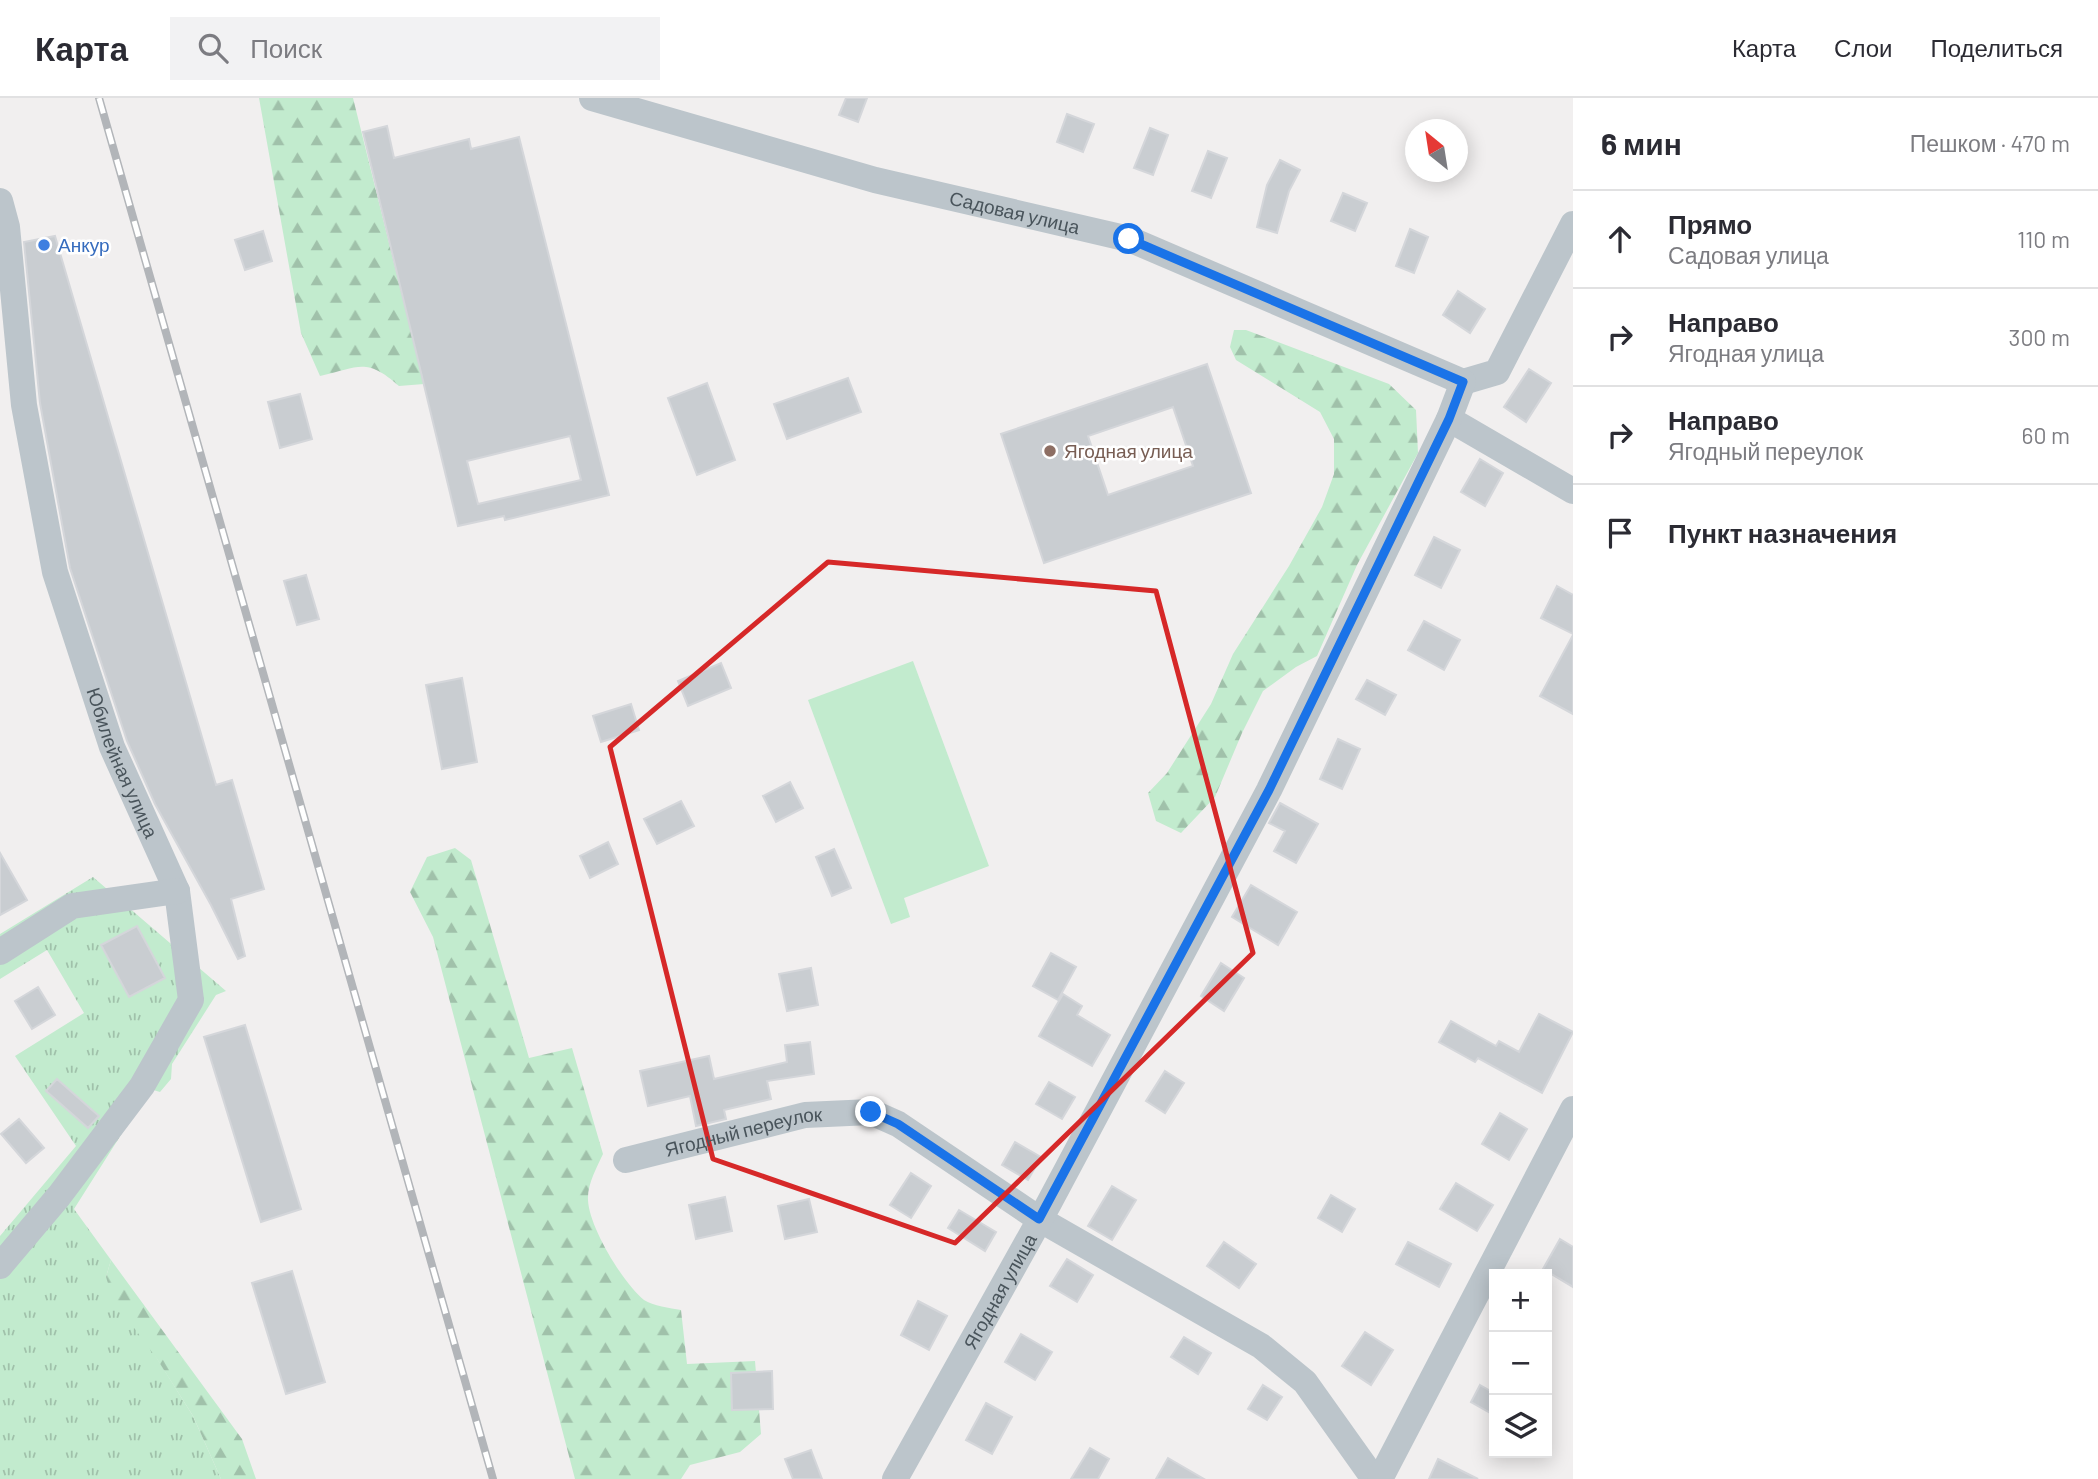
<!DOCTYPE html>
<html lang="ru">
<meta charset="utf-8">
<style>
:root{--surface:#fff;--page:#f2f2f3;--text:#2b2b33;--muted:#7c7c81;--line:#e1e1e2}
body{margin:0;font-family:Barlow,sans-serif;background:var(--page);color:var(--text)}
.controls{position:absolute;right:21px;bottom:21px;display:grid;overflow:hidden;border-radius:0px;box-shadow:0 4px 18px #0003}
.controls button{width:63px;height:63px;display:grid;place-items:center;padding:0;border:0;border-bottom:2px solid var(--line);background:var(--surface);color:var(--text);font:35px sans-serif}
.compass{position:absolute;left:1405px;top:21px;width:63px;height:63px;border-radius:50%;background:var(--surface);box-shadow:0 4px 18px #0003;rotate:330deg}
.stop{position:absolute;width:21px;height:21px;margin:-16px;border:5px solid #1a73e8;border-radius:50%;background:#fff}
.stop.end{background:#1a73e8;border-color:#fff;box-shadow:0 2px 7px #0008}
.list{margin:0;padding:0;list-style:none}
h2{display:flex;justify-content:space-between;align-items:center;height:91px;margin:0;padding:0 28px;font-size:30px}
h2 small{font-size:23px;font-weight:400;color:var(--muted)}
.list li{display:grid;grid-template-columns:46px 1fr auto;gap:21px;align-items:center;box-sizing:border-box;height:98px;padding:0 28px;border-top:2px solid var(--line)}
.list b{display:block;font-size:26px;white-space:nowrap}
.list p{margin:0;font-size:23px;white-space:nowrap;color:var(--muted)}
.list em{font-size:23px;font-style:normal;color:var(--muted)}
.icon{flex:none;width:38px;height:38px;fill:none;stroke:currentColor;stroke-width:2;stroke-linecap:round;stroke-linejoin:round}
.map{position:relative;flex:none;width:1573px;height:1381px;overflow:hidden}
header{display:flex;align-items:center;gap:42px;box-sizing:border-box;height:98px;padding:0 35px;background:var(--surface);border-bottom:2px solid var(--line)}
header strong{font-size:33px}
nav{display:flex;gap:38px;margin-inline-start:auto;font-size:24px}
.search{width:490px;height:63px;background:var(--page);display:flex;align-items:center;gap:18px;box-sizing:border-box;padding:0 24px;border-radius:0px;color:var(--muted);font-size:26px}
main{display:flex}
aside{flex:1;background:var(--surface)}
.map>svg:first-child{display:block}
.grass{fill:url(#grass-tufts)}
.forest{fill:url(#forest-firs)}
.pitch{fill:#c2ebce}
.building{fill:#c9cdd1;stroke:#d4d6da;stroke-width:2;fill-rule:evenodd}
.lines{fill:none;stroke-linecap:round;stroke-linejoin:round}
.street{stroke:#bcc5cb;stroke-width:26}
.rail-casing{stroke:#b2b5b9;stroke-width:8}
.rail{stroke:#fff;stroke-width:5;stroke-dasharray:16;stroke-linecap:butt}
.route{stroke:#1a73e8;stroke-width:9}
.marked{fill:none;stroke:#d62828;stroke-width:5;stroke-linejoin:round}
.shop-dot{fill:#3f7fe0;stroke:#fff;stroke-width:2.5}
.education-dot{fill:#8d6e63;stroke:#fff;stroke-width:2.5}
.labels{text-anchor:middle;stroke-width:5;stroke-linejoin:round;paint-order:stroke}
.street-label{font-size:19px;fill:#49545b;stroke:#fff}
.shop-label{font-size:19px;fill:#366cbe;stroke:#fff;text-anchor:start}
.education-label{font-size:19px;fill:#785e54;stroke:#fff;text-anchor:start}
</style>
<header>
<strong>Карта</strong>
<div class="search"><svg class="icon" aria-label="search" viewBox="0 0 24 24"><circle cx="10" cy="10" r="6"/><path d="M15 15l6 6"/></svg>Поиск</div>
<nav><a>Карта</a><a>Слои</a><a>Поделиться</a></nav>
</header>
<main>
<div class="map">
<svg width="1573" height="1381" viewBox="0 0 1573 1381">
<defs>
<pattern id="grass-tufts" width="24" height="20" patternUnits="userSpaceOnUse" patternTransform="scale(1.75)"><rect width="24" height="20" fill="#c2ebce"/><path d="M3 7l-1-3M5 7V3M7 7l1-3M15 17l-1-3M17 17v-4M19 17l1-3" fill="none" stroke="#a0c1aa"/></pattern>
<pattern id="forest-firs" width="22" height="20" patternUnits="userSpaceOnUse" patternTransform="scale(1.75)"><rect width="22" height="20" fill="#c2ebce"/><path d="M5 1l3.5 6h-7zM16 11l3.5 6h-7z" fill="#a0c1aa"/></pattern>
</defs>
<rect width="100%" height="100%" fill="#f1efef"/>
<path class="grass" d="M93,779L226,893L216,897L172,966L171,981L160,994L150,991L74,1111L111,1162L106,1179L193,1318L221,1381H0V1138L76,1048L15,958L84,915L47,852L0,881V836Z"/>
<path class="forest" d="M259,0H353L424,286L399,288C366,259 360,269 320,278L301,235Z
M1234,232H1246L1389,286L1416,312L1418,355L1357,467L1317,558L1296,569L1263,593L1242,635L1215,699L1181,735L1156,723L1148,695L1167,675L1211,606L1233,556L1289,468L1322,409L1334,376V341L1320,314L1236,262L1230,249Z
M455,750L471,762L529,960L572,950L603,1056C597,1069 587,1087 588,1102C589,1129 623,1185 644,1202C653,1208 670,1210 681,1212L687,1266L755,1263L761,1336L740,1354L690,1367L681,1381H575L433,839L410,794L427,759Z
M111,1162L242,1341L256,1381H221L193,1318L157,1261L113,1201L106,1179Z"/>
<path class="pitch" d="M913,563L989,768L904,800L910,819L891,826L808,602Z"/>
<path class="building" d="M846,0H867L858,24L839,17Z
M1067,16L1094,26L1083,54L1057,44Z
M387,28L394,60L469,41L471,51L519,39L609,397L505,422L504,418L458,428L363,34ZM570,338L581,382L478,406L467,363Z
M1150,30L1168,37L1153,77L1134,70Z
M1208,53L1227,60L1211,100L1192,93Z
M1280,62L1300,72L1289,93L1277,135L1257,129L1267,87Z
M1343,95L1367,105L1355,133L1331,123Z
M1410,131L1428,139L1414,175L1396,168Z
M263,133L272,163L245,172L235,142Z
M55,138L216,687L232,682L264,791L231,801L245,858L238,861L211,807L155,706L127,643L70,470L40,305L24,144Z
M1458,193L1485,211L1470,235L1443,217Z
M1207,266L1251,395L1044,465L1001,336ZM1173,309L1193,368L1108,397L1088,338Z
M1529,271L1551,285L1526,324L1504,309Z
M848,280L861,314L787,341L774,306Z
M707,285L735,362L697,377L668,300Z
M300,296L312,341L280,350L268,304Z
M1480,361L1503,375L1485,408L1461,394Z
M1434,439L1460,452L1441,490L1415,477Z
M306,477L319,521L297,527L284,483Z
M1557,488L1573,497V536L1541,520Z
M1424,523L1460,542L1444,572L1408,552Z
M1573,537V616L1540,598Z
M721,565L731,590L688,608L678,583Z
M462,580L477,664L442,671L426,587Z
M1367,582L1396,597L1385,617L1356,601Z
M631,606L639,632L601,644L593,618Z
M1338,641L1360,651L1342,691L1320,681Z
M790,684L803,710L776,724L763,698Z
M681,703L694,728L657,746L644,721Z
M1280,705L1318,726L1296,765L1274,753L1285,733L1269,725Z
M608,744L618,766L590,780L580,758Z
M834,751L851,790L832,798L816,759Z
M0,755L27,802L0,817Z
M1251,787L1297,814L1278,847L1232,819Z
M137,828L165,880L129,899L101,847Z
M1051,855L1076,869L1058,902L1033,888Z
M1221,865L1244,880L1224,913L1201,898Z
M811,870L818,907L787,913L779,876Z
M38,889L55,917L32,931L15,903Z
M1063,896L1082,908L1077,917L1110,937L1092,968L1039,938Z
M1539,916L1573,934L1542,995L1478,960L1475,964L1439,944L1451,923L1496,948L1499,943L1519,954Z
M245,927L301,1111L261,1124L204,939Z
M810,944L814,976L767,983L771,1001L724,1012L726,1021L696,1028L690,998L648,1008L640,973L709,958L714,981L787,964L785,947Z
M1165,973L1184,985L1165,1015L1146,1003Z
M57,981L99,1018L88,1030L46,993Z
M1049,984L1075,999L1062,1021L1036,1006Z
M1500,1015L1527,1031L1509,1062L1482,1046Z
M19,1021L44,1050L26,1065L1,1036Z
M1015,1044L1041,1059L1028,1082L1002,1067Z
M911,1075L931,1088L911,1120L890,1107Z
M1456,1085L1493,1107L1477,1133L1440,1111Z
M1112,1088L1136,1102L1112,1142L1088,1128Z
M1331,1097L1355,1111L1342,1134L1318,1120Z
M725,1099L732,1133L696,1141L689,1107Z
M809,1101L817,1134L785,1141L778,1108Z
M959,1112L996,1134L985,1153L948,1130Z
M1560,1141L1573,1149V1189L1543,1171Z
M1224,1144L1256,1166L1239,1190L1207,1168Z
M1408,1144L1451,1166L1439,1189L1396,1166Z
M1067,1161L1093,1177L1077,1204L1050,1188Z
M292,1173L325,1284L286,1296L252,1185Z
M918,1203L947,1218L929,1252L901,1237Z
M1365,1234L1393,1252L1371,1287L1342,1268Z
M1021,1236L1052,1254L1035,1282L1005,1264Z
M1184,1239L1211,1255L1198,1276L1171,1259Z
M772,1273L773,1311L732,1312L731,1275Z
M1263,1287L1282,1299L1267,1322L1248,1311Z
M1480,1287L1494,1295V1317L1471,1304Z
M986,1305L1012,1319L992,1356L966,1342Z
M1090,1350L1109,1361L1098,1381H1071Z
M811,1352L822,1381H793L785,1361Z
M1168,1360L1204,1381H1156Z
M1438,1361L1478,1381H1429Z"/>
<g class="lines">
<g class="street">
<path id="s1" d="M592,0L875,82L1129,141L1463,284"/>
<path id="s2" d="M0,103L7,129L24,307L55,474L112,649L177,793L191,902L142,988L59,1098L0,1168"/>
<path d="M1463,284L1497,274L1573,126"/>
<path d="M1449,321L1573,393"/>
<path d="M0,854L72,808L177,793"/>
<path id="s3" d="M626,1062L805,1017L871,1014L898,1026L1039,1121L1261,1248L1305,1284L1374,1381"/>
<path id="s4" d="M895,1381L1048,1107L1269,692L1449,321L1463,284"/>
<path d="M1380,1381L1573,1011"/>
</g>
<g class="rail-casing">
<path id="rail" d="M99,0L493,1381"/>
</g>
<use href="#rail" class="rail"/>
</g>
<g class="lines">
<path class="route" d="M871,1014L898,1026L1039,1121L1269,692L1449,321L1463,284L1129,141"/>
</g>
<path class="marked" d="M828,464L1156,493L1253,855L955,1145L713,1061L610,649Z"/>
<circle class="shop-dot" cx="44" cy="147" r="7"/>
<circle class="education-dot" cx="1050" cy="353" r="7"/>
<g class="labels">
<g class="street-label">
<text dy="7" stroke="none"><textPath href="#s1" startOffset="438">Садовая улица</textPath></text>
<text dy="7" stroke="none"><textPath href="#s2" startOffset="578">Юбилейная улица</textPath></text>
<text dy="7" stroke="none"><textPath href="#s3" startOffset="121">Ягодный переулок</textPath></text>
<text dy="7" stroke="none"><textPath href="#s4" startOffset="215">Ягодная улица</textPath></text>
</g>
<g class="shop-label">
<text x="58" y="154">Анкур</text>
</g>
<g class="education-label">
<text x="1064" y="360">Ягодная улица</text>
</g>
</g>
</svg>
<div class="controls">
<button>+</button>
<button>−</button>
<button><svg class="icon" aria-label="layers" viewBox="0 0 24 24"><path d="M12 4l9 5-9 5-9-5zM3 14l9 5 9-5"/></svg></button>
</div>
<svg class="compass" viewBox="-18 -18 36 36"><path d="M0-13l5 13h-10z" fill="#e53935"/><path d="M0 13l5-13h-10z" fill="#7c7c81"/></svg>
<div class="stop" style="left:1129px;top:141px"></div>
<div class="stop end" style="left:871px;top:1014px"></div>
</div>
<aside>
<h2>6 мин<small>Пешком · 470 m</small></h2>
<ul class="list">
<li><svg class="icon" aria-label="ahead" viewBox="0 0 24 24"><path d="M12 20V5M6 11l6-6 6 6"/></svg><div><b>Прямо</b><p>Садовая улица</p></div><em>110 m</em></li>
<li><svg class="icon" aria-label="right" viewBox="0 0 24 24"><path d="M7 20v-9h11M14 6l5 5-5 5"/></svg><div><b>Направо</b><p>Ягодная улица</p></div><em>300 m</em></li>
<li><svg class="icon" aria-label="right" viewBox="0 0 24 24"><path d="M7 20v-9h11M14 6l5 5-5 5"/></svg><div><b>Направо</b><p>Ягодный переулок</p></div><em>60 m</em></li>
<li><svg class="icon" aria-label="arrive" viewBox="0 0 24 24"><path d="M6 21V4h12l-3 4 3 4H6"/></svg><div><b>Пункт назначения</b></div></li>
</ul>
</aside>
</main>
